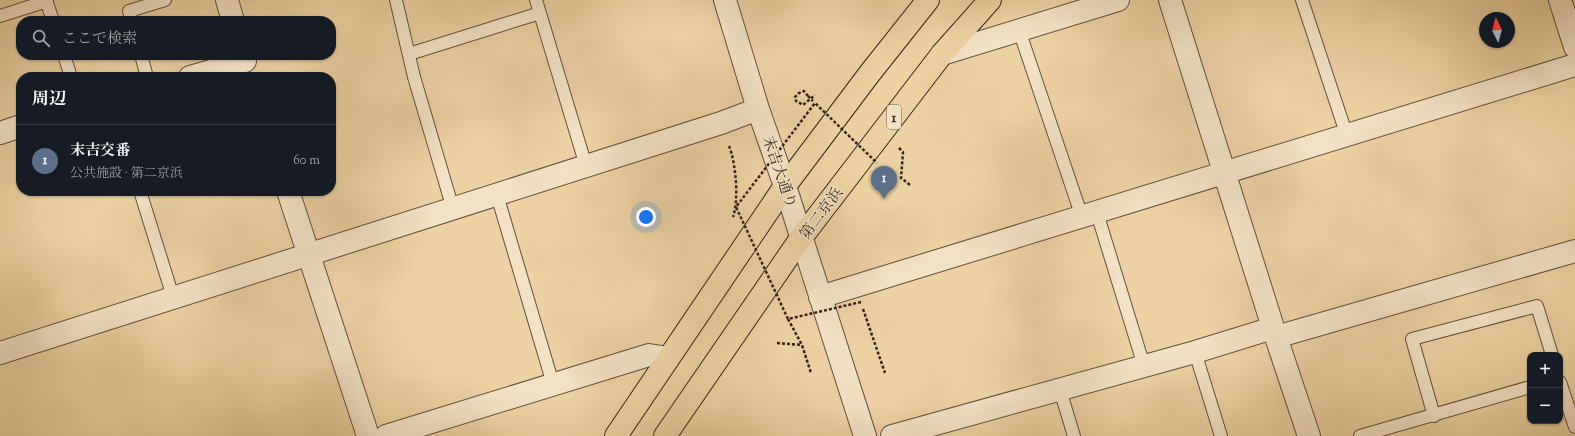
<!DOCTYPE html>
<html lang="ja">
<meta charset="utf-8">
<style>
:root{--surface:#171b24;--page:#20242c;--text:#f1f3f6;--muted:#9ea1a6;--line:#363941;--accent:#c59692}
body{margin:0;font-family:"Sorts Mill Goudy","Noto Serif JP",serif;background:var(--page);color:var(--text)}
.controls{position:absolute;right:12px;bottom:12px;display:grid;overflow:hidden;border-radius:8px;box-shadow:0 1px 3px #0004}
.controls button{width:36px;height:36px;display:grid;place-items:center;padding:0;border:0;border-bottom:1px solid var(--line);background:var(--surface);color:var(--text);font:20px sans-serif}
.compass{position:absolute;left:1479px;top:12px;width:36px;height:36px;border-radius:50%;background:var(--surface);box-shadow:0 1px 3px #0004;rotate:354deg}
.you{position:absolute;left:646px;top:217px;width:14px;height:14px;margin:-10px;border:3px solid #fff;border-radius:50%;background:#1a73e8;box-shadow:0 0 0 6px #1a73e833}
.badge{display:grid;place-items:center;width:26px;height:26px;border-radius:50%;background:var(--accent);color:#fff;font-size:13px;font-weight:700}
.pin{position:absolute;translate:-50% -33px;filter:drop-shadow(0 1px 2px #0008)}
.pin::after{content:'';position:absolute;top:21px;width:14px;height:12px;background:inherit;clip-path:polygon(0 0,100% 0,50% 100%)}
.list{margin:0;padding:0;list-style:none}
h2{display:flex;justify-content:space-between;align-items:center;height:52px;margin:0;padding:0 16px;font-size:17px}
h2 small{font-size:13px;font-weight:400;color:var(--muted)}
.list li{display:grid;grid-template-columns:26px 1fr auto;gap:12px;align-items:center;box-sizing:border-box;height:72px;padding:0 16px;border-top:1px solid var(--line)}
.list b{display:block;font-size:15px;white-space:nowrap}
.list p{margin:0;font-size:13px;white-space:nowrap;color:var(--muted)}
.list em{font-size:13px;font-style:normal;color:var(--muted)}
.icon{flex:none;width:22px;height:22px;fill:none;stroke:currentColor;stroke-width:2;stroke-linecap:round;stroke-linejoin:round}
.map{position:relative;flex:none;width:1575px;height:436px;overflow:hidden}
.search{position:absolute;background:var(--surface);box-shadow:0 1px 3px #0004;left:16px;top:16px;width:320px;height:44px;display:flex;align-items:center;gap:10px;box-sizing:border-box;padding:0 14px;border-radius:16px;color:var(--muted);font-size:15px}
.panel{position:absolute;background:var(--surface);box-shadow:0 1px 3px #0004;left:16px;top:72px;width:320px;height:124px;border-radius:16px}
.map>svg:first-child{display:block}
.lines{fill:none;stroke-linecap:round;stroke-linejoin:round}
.service-casing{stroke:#644f3b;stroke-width:14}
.minor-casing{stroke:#644f3b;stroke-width:24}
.tertiary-casing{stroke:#644f3b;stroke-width:24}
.trunk-casing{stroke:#362419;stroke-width:24}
.path{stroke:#362419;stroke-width:2.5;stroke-dasharray:3 2;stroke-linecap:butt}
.service{stroke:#f3e1c3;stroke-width:12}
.minor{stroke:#f3e1c3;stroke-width:22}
.tertiary{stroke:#f3e1c3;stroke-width:22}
.trunk{stroke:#ecd1a2;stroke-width:22}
.path-bridge{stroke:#362419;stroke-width:2.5;stroke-dasharray:3 2;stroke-linecap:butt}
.labels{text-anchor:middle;stroke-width:3;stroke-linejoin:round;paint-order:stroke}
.shield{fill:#f3e1c3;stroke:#6f5d4c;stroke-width:1}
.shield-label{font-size:14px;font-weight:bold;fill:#362419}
.street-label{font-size:15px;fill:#362419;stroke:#f3e1c3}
</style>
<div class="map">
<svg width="1575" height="436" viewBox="0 0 1575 436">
<rect width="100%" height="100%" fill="#ecd1a2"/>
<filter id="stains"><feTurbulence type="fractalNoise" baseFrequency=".005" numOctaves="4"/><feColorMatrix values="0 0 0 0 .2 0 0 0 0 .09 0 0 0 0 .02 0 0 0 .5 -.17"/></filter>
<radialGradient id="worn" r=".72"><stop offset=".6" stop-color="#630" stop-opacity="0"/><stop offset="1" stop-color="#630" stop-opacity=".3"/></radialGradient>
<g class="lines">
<g class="service-casing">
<path id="service" d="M46,0L53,21
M396,0L414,77L453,209
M536,0L586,166
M1302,0L1347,136
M0,16L47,1
M132,21L129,11L165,0
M1019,30L1082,217
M409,54L540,13
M64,55L71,77
M141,55L147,77
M140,191L173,297
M497,195L553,384
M1097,213L1144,366
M1195,352L1221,436
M1560,382L1575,427
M1060,390L1074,436
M1434,416L1412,339L1537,306L1552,355
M1360,436L1530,387"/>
</g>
<g class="minor-casing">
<path id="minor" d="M227,0L233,21
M1170,0L1276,337L1309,436
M1560,0L1575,47
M942,54L1118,0
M190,77L245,61
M0,133L21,126
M288,191L368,436
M820,297L1575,65
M1276,337L1575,251
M386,436L649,355L668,358
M892,436L1195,352L1273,328"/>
</g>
<g class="tertiary-casing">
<path id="tertiary" d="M725,0L758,109L785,186L865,436
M0,353L721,123L758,109"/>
</g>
<g class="trunk-casing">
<path id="trunk" d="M616,436L785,186L870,73L928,0
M665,436L801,238L942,54L990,0"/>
</g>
<path class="path" d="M808,96L804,91L799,93L795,97L796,101L803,105L815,95
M729,146C736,163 739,200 733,217
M899,148L903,152L901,178L910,185
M863,309L885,373
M788,319L802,345L811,373
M777,343L802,345"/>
<use href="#service" class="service"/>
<use href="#minor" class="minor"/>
<use href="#tertiary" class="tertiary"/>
<use href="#trunk" class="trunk"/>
<path class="path-bridge" d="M808,96L813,101
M861,302L788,319L736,207L815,103L877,163"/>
</g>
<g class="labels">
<rect class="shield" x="887" y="105" width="14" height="24" rx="3"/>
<g class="shield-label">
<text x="894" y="122">1</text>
</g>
<g class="street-label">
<text transform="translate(780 172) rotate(71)" y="5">末吉大通り</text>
<text transform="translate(821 213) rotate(-53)" y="5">第二京浜</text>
</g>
</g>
<rect width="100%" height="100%" filter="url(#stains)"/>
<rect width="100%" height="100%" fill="url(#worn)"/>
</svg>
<div class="controls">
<button>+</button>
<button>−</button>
</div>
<svg class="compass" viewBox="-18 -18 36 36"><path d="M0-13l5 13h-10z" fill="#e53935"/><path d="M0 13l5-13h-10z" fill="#9ea1a6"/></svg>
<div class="you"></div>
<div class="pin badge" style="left:884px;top:199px;background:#5c6f8a">1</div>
<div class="search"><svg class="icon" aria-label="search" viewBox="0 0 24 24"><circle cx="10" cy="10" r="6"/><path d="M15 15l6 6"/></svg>ここで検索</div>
<section class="panel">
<h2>周辺<small></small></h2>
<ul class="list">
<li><span class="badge" style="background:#5c6f8a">1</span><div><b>末吉交番</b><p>公共施設 · 第二京浜</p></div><em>60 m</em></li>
</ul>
</section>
</div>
